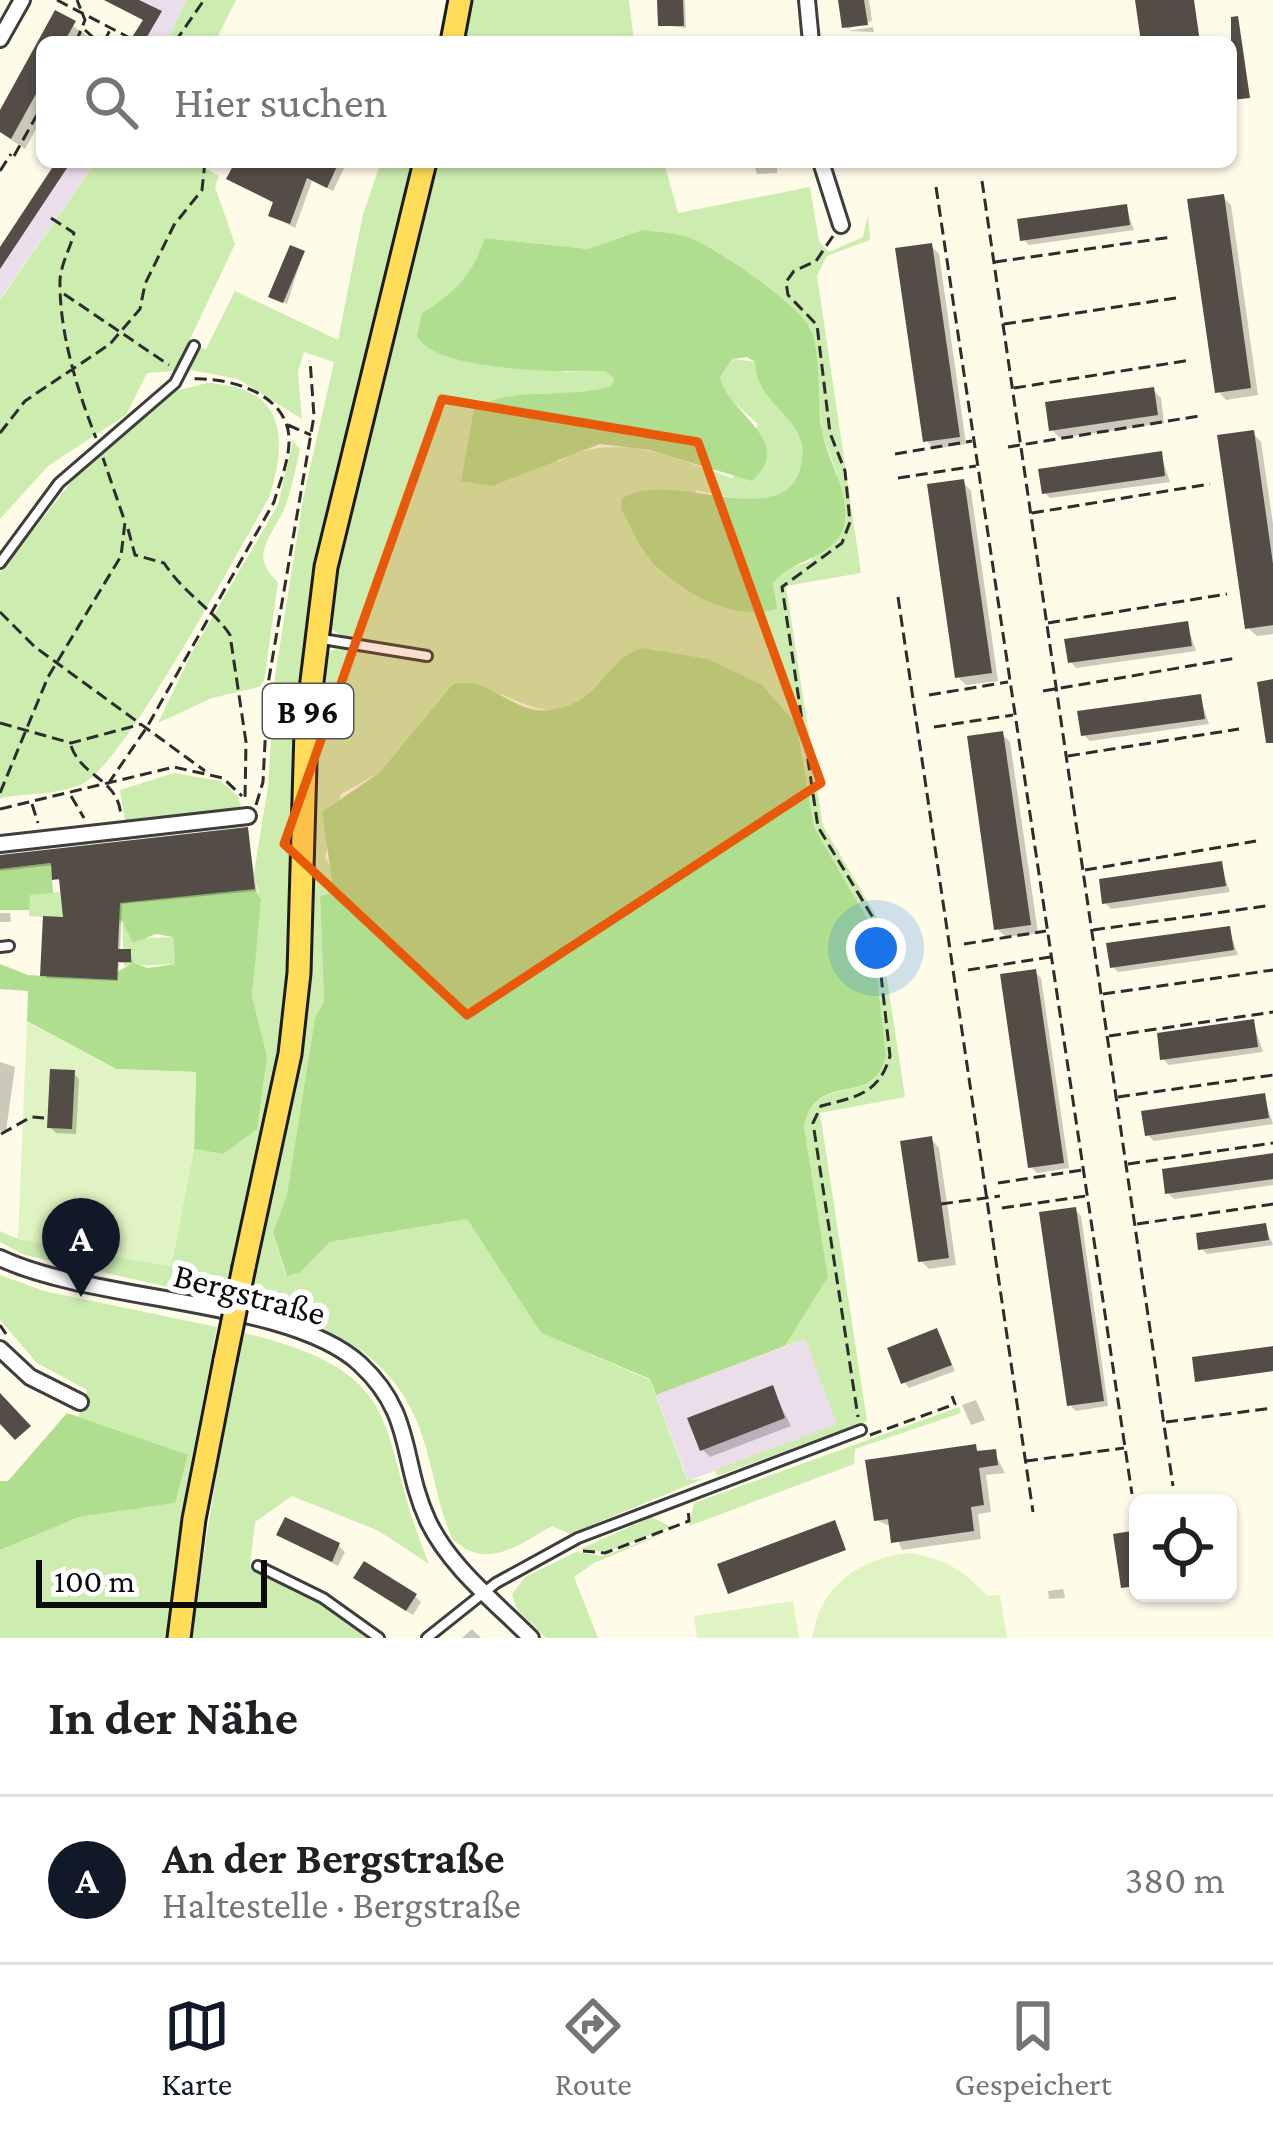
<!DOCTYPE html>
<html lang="de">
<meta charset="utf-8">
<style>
:root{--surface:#fff;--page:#f2f2f2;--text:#202124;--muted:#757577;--line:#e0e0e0;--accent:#111827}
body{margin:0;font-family:"Crimson Pro",serif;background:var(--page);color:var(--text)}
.controls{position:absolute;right:36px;bottom:36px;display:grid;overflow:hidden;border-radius:18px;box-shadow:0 3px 9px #0004}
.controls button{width:108px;height:108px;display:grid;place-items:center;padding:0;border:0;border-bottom:3px solid var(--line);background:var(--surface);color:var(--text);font:60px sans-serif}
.scale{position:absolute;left:36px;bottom:30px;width:231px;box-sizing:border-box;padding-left:12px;border:6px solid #0b0b0b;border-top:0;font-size:33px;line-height:42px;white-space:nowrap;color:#0b0b0b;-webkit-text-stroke:9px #fff;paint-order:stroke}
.you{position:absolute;left:876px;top:948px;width:42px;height:42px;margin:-30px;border:9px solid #fff;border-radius:50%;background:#1a73e8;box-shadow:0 0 0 18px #1a73e833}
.badge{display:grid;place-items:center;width:78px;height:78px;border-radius:50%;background:var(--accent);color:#fff;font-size:39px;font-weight:700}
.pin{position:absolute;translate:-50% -99px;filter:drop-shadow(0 3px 6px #0008)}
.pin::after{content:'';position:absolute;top:63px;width:42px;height:36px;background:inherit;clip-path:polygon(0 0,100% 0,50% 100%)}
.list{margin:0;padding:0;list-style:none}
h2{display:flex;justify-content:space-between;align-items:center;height:156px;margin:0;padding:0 48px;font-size:51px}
h2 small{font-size:39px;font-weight:400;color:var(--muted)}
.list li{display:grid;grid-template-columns:78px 1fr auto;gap:36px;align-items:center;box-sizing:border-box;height:168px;padding:0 48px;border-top:3px solid var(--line)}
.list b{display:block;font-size:45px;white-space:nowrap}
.list p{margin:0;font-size:39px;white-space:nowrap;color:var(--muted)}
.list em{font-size:39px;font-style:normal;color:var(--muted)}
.icon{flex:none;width:66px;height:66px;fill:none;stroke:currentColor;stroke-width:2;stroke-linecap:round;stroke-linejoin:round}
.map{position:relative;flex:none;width:1273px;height:1638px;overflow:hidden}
.search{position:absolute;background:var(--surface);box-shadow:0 3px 9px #0004;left:36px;right:36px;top:36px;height:132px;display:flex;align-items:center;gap:30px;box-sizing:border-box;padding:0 42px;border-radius:18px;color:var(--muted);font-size:45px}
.sheet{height:324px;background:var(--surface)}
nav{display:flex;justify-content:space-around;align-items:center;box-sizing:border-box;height:168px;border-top:3px solid var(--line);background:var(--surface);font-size:33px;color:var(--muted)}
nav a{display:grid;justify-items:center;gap:6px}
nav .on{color:var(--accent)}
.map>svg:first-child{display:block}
.industrial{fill:#eadeeb}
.green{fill:#cdecb0;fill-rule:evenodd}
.forest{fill:#afde8e}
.pitch{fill:#e0f3c2}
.shadow{fill:#0003}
.building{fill:#544c46}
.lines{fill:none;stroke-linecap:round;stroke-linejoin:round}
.lane-casing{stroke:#3e3e3e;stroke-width:14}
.street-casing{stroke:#3e3e3e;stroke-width:20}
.primary-casing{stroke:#1c1c1c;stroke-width:27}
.path{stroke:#2d2d2d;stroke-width:3;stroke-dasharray:12 6;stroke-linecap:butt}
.lane{stroke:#fff;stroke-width:8}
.street{stroke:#fff;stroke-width:14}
.primary{stroke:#ffdd59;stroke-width:21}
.primary-bridge-casing{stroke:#1c1c1c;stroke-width:27;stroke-linecap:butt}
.primary-bridge{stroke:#ffdd59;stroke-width:21}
.marked{fill:#e8590c;fill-opacity:0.2;stroke:#e8590c;stroke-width:9;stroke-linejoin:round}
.labels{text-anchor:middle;stroke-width:12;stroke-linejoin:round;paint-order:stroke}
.shield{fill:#fff;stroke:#545454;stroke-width:3}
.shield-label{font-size:33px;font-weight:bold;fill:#0b0b0b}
.street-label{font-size:36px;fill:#0b0b0b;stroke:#fff}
</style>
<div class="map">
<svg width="1273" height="1638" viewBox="0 0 1273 1638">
<rect width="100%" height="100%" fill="#fffbe9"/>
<path class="industrial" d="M104,0H186L167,42H130L143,20Z
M56,162H96L0,299V247Z
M805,1339L838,1424L688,1481L656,1395Z"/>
<path class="green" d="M186,0H236L215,42H167Z
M471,0H629L634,42H463Z
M96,162H194L219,176L215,187L235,244L175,371L147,373L126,415L48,466L0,519V300Z
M381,162H417L316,566L298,730L289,972L280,1051L223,1299L25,1255L0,1242V1231L18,1239L171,1266L194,1149L223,1154L267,1056L252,996L260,899L254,873L268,787L275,677L303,499L334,362L304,352L298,372L302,419L238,379L186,369L197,347L206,349L235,291L338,340L363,214Z
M436,162H664L678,213L810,187L819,241L829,252L863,237L868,215L870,240L827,256L817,276L861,573L786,586L823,826L878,919L905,1097L820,1113L867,1421L717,1476L715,1470L837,1424L805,1339L785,1346L828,1277L804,1126C820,1068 872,1111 886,1056L872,927L814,827L797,724L614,665C560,757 517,681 452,685L379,773L341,794L325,857L333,871L334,894L320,896L324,1002L315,1017L287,1194L273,1234L286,1275L301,1272L330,1242L467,1219L541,1333L650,1380L687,1480L703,1479L570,1534L552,1526C519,1544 489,1571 453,1540C436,1503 433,1462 418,1424C388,1349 323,1323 250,1306L300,1056L309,975L324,654L339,648L341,635L327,626L335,569ZM642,230L811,327L822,434L837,474L811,561L782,571L773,584L695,490C730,497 786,515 800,469C802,461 804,449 801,441C790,410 756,400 755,362L734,359L720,377L723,393L758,424L732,478C673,458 616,429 558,462L539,393L582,395L611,386L614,377L605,371L564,372L422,313C456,292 471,276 485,238L588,249Z
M207,383C286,387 288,437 269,498C238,550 125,764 82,784C58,795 26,793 0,798V573L82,468L175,391Z
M293,440L300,450C295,469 292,489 285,507C273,536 247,555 278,582L264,681L259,687L212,698L158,723L192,652L278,505Z
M174,773L220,781L238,796L241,808L125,821L120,790Z
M61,892L149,938L173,937L175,964L124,966L122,922L29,916V895Z
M0,1275L44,1291L217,1327L181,1516L168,1638H0V1550L79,1517L174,1503L188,1456L78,1418L87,1390L37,1363L0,1320Z
M245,1333C416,1375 373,1430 429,1564L379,1531L292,1496L255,1522L250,1566L321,1601L373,1638H190L235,1362Z
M959,1407L961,1413L855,1449L854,1464L689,1526L694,1503Z
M652,1517L671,1527L606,1552L580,1549Z
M673,1530L594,1563L574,1577L598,1638H546L516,1608L512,1594L525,1577L576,1552L603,1556Z"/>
<path class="forest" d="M642,230C657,232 673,233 687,237C711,244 803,307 811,330C822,360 816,399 822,431C827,459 848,489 845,520C840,559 790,558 773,584L777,609C734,621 688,596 656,566C641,553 631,526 621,509L622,499C670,466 780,535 800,469C802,461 804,449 801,441C790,410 756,400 755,362L747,357L733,359L720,377C726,412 797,441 752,481L649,450L600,444L492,486L461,481L474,409C514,385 567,400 611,386L614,378L605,371C564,372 439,372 417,337L422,313C456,292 471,276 485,238L588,249Z
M642,648L708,659L762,685L797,725L814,827L872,927L886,1056C872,1111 819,1067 804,1126L828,1277L785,1346L656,1395L650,1379L541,1333L467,1219L330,1242L301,1272L287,1276L273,1233L287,1194L315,1017L324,1002L320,896L334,893L322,812L379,773L452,685C487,673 514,716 550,710C603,703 601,662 642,648Z
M51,863L53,893L30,895L29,910H0V869Z
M255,889L261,899L252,996L267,1056L257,1129L223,1154L194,1149L196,1072L116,1069L27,1021L28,991L0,989V964L28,975L116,980L117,972L133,963L148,968L175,964L173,937L156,934L133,943L122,921L90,919L84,906Z
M67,1413L188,1455L175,1503L79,1517L0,1550V1481H8Z"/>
<path class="pitch" d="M27,1021L116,1069L196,1072L194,1149L171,1266L18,1239Z
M909,1553C943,1558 965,1570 987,1596L1000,1595L1007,1638H812C820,1586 859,1558 909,1553Z
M793,1601L799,1638H697L694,1616Z"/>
<path class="shadow" d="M660,0H685L686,28L661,25Z
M841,0H869L872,21L847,29Z
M56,14L87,36L84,42H42V118L25,149L0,132V117Z
M873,27L874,32L848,31Z
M248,162H347L333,191L312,181L295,228L271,216L275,204L230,179Z
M753,162H777V173L757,174Z
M1223,197L1231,205L1258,395L1226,400L1218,391Z
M1126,207L1134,230L1029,245L1023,239Z
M931,246L939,254L966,444L934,449L926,440Z
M303,254L287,304L275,299Z
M1153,390L1161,398L1164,423L1060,438L1051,429Z
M1253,433L1261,442L1273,524V634L1257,636L1248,628Z
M1161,455L1170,482L1050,498L1044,492Z
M963,482L971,491L998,681L966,685L958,677Z
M1187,624L1196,651L1076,668L1071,662Z
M1200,697L1209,724L1090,741L1084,735Z
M1002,734L1010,742L1038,933L1006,937L997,929Z
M247,830L257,891L122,904L120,952H130L133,963H119L118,981L46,978L67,920L62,881L55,879L54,865L0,871V857Z
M1221,865L1230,892L1111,909L1105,903Z
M0,913H10L11,922H0Z
M1229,929L1238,955L1118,972L1113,967Z
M1035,972L1041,978L1069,1168L1037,1173L1031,1167Z
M1253,1022L1263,1052L1169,1065L1163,1059Z
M0,1062L15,1067L6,1131H0Z
M73,1073L79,1079L76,1134L56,1133L50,1127Z
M1264,1096L1273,1124L1154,1141L1148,1135Z
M931,1139L939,1148L956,1265L929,1269L921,1261Z
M1273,1156V1185L1174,1199L1168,1193Z
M1075,1210L1081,1216L1108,1406L1076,1411L1070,1405Z
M1265,1226L1273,1245L1207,1254L1201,1248Z
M937,1332L955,1371L909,1388L904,1382Z
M772,1388L791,1426L710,1457L702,1449Z
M976,1400L985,1420L971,1425L962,1405Z
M975,1448L981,1454L994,1452L1005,1473L986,1475L991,1512L978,1514L981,1539L902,1550L892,1527L876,1520Z
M279,1534L339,1546L345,1552L338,1566Z
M363,1584L415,1596L421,1602L413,1615Z
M1063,1589L1065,1598L1049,1599L1048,1591Z
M472,1629L481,1638H462Z"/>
<path class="building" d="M104,0H139L162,11L144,42H129L143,20Z
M657,0H683L684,26H658Z
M838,0H864L868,25L842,28Z
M1135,0H1194L1200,42H1141Z
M55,10L76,21L64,42H42V83L11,139L0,132V110Z
M1238,16L1250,98L1231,100V17Z
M56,162H71L0,269V247Z
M235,162H339L327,188L307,178L290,224L268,216L273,202L226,179Z
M1224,194L1251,388L1215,393L1187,199Z
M1127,204L1130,225L1020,241L1017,219Z
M932,243L960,437L923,442L895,248Z
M290,245L305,251L283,303L268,297Z
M1154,387L1158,415L1049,431L1045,402Z
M1254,430L1273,564V625L1245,629L1217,435Z
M1162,451L1165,476L1042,494L1038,469Z
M964,479L992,673L955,678L927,484Z
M1188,621L1192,646L1068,663L1064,639Z
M1273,679V743H1266L1257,682Z
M1201,694L1205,719L1081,736L1077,711Z
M1003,731L1031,925L994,930L967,736Z
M248,827L255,889L120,903L118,949H131V962H118L117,980L40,976L43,916L63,917L59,879L52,880L51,863L0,869V855Z
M1222,861L1226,886L1102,904L1099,879Z
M1230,926L1234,950L1110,968L1106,943Z
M1036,969L1064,1163L1028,1168L1000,974Z
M1254,1019L1258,1047L1160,1060L1157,1033Z
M50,1069L75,1070L72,1129L47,1128Z
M1265,1093L1269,1118L1145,1136L1141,1111Z
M932,1136L949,1258L918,1262L900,1141Z
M1273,1153V1179L1165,1194L1162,1169Z
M1076,1207L1104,1401L1067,1406L1039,1212Z
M1266,1223L1269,1240L1198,1250L1196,1233Z
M937,1328L952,1365L901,1384L887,1348Z
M1273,1346V1371L1195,1382L1192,1357Z
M773,1385L785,1418L700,1451L687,1418Z
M0,1393L31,1426L15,1440L0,1424Z
M976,1444L977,1451L996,1449L998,1465L979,1468L984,1505L971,1507L974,1531L891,1543L888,1519L874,1521L865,1460Z
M285,1517L340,1543L332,1562L276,1535Z
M835,1520L846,1550L728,1594L717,1564Z
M1138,1530V1586L1121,1588L1113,1534Z
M364,1561L417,1594L406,1611L353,1578Z"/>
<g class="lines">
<g class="lane-casing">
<path id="lane" d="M0,563L59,483L175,383L194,346
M322,639L427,656
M0,947L9,946
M258,1566L323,1598L379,1638
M427,1638L496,1583L578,1538L861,1430"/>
</g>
<g class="street-casing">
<path id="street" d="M807,0L811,42
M0,39L22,0
M821,162L841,225
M0,844L248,816
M0,1258C95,1303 290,1299 360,1364C415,1415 400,1460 428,1521C450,1567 495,1602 531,1638
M0,1349L30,1377L80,1402"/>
</g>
<g class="primary-casing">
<path id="primary" d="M452,42L460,0
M244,1267L290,1054L299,973L306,730L326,567L425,162
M179,1638L194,1519L225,1360"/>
</g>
<path class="path" d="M57,0L128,37L125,42
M85,30L98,42
M76,42L85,20L77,0
M104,42L110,30
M175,42L204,0
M14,156L42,106
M0,171L11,154
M982,181L1173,1486
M936,187L1132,1494
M51,218L74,233C70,249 61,264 60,280C59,333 78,392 96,438
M833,236L816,261L794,271L786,282L788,295L817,325L830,433L845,471L850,522L842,543L782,587L818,827L875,921L890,1056C879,1094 856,1097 821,1106L813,1123L858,1417
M995,262L1172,237
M64,294L169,365
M1004,324L1182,297
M1014,388L1191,360
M288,425L311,435
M0,433L25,401L110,344L140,309L145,284L174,225L202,190L205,162
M1008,447L1199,416
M895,454L972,441
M898,478L976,466
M1032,513L1210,484
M128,529L135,555L164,563C185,595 214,610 230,635L246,742L245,800
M898,597L1033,1512
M0,612L35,647L205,771
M1048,623L1227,594
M1043,691L1237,658
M929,695L1008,682
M0,723L71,743L142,724
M934,727L1013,715
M71,746C83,779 119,778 121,817
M1068,756L1239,729
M108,784L147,727L274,502C280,481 290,459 289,437C286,392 227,377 191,379
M0,793L48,677L121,556L125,522L103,458
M71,796L84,818
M32,804L38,823
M256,805L263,782L268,684L314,416L310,360
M0,809L174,767L223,778L242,796
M1085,870L1256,841
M1093,930L1266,906
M964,944L1046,931
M968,970L1050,957
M1103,994L1273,970
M1109,1036L1273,1012
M1118,1097L1273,1075
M1,1134L31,1117L44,1118
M1128,1164L1273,1143
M998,1183L1082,1170
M941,1204L1000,1196
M1002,1208L1086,1196
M1137,1224L1273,1204
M0,1325L6,1334
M1166,1422L1273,1408
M870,1435L955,1404L952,1396
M1026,1461L1124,1448
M583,1551L605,1553L689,1521L688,1507"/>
<use href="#lane" class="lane"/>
<use href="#street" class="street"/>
<use href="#primary" class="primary"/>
<g class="primary-bridge-casing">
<path id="primary-bridge" d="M225,1360L244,1267"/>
</g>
<use href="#primary-bridge" class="primary-bridge"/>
</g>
<path class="marked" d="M442,399L698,442L821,783L467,1015L284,844Z"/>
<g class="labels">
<rect class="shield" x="263" y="684" width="90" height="54" rx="9"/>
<g class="shield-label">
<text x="308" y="723">B 96</text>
</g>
<g class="street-label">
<text transform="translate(250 1293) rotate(15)" y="13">Bergstraße</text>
</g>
</g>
</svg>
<div class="controls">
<button><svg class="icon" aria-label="locate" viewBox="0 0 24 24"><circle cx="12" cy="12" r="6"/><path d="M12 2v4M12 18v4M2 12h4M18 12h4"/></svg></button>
</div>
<div class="scale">100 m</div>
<div class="you"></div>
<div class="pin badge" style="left:81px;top:1297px">A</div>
<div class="search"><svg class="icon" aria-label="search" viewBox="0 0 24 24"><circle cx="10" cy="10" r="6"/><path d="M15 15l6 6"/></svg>Hier suchen</div>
</div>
<section class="sheet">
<h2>In der Nähe<small></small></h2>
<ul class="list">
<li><span class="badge">A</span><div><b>An der Bergstraße</b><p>Haltestelle · Bergstraße</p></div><em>380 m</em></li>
</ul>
</section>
<nav>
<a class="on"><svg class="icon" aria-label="map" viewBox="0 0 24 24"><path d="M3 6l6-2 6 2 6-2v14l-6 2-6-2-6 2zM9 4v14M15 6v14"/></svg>Karte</a>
<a><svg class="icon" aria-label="directions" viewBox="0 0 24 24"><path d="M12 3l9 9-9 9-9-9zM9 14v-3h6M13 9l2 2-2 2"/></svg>Route</a>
<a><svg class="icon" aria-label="saved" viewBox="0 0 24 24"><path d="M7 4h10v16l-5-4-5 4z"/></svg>Gespeichert</a>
</nav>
